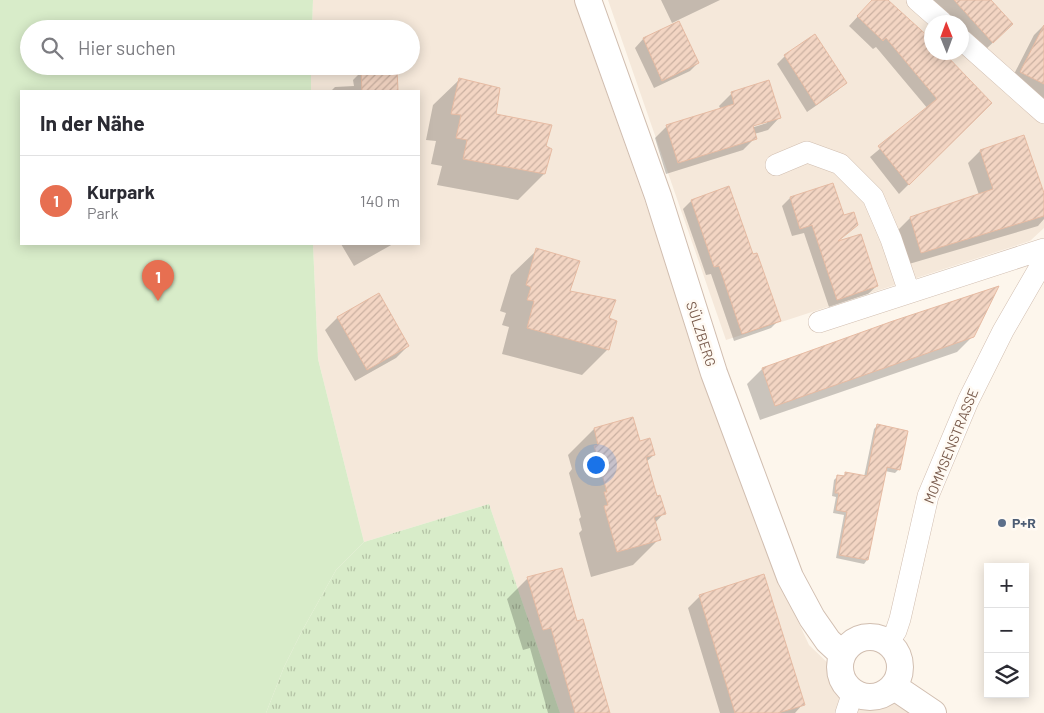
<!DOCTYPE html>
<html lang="de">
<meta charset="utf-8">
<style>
:root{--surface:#fff;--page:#f2f2f3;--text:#2b2b33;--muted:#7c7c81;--line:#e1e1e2;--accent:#e76f51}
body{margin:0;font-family:Barlow,sans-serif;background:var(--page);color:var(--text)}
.controls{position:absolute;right:15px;bottom:15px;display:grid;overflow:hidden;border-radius:0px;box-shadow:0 2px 12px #0003}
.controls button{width:45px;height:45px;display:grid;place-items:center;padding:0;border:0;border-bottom:1px solid var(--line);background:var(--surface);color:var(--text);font:25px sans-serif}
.compass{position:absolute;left:924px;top:15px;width:45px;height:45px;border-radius:50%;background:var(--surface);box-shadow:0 2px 12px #0003;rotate:359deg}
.you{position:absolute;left:595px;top:464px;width:18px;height:18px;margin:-12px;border:4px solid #fff;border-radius:50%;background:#1a73e8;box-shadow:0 0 0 8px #1a73e833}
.badge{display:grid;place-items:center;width:32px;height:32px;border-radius:50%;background:var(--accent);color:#fff;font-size:16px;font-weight:700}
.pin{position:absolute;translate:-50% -41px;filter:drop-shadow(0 1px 2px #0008)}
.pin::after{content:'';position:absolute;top:26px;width:18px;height:15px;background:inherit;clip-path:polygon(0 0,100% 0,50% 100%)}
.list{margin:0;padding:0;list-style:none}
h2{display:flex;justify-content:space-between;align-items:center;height:65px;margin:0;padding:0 20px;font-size:21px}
h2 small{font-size:16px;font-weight:400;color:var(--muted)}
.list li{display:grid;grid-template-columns:32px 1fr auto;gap:15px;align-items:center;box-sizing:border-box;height:90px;padding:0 20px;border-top:1px solid var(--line)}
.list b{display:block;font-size:19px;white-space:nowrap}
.list p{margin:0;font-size:16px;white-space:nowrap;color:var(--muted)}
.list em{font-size:16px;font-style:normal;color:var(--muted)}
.icon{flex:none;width:28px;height:28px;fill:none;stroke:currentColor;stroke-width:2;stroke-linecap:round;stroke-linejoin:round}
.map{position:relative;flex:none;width:1044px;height:713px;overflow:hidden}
.search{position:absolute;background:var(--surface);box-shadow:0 2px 12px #0003;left:20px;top:20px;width:400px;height:55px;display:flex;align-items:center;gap:12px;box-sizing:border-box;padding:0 18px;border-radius:28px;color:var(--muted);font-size:19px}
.panel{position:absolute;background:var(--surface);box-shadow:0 2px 12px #0003;left:20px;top:90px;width:400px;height:155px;border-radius:0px}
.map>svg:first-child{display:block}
.residential{fill:#f5e8da;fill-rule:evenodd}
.grass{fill:url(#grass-tufts)}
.park{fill:#d8ecc9}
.shadow{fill:#0003;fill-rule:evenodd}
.building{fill:url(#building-hatch);stroke:#e6bba3}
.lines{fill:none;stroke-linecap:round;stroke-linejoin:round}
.minor-casing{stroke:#d1beb0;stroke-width:22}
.tertiary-casing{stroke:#d1beb0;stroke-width:28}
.minor{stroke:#fff;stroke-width:21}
.tertiary{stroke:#fff;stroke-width:26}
.service-dot{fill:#5c6f8a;stroke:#fffaf3;stroke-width:2}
.labels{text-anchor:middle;stroke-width:5;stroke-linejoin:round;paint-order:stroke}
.street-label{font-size:14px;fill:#7a5c4d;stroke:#fffaf3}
.service-label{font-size:14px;font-weight:bold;fill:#4e5e75;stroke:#fffaf3;text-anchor:start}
</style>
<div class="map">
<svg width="1044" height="713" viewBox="0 0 1044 713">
<defs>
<pattern id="grass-tufts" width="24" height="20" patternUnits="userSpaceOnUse" patternTransform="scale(1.25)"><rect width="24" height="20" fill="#d8ecc9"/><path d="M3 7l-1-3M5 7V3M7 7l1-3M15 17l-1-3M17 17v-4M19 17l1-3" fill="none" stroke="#b4c2a5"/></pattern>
<pattern id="building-hatch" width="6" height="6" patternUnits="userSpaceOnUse" patternTransform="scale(1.25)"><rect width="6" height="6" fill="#f3d5c3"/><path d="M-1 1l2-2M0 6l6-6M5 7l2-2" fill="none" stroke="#cab0a1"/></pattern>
</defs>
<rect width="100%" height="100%" fill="#fdf6ec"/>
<path class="residential" d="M313,0H575L592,52L760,527L784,591L809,645L831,666L914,713H560L489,504L364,542L318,359L313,244H419V91H311V66H411V29H312Z
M608,0H1044V228L1030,241L726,340ZM932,22H962V52H932Z"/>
<path class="grass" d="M489,504L560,713H266L284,667L302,631L336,570L364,542Z"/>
<path class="park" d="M0,0H313L312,29H29V66H311V91H21V244H313L318,359L364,542L336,570L302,631L284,667L266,713H0Z"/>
<path class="shadow" d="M661,0H720L672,23Z
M873,0H887L932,52L990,103L899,194L870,157L928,109L876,47L873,49L849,26Z
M928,0H989L1002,34L983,52L962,29V22H955L946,13Z
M678,23L698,63L690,71L654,88L635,48L643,39Z
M1044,25V100L1009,84L1034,35Z
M785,56L845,83L837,91L807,112L777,64Z
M396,70L397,91H331L335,87L354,86L353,80L361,72Z
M459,80L494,115L545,147L544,174L518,200L437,185L442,166L431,164L436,141L426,140L433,105Z
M731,94L780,117L768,130L754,134L755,138L743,150L666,174L655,138L667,126L721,110L719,106ZM767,121V123L748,129L747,127Z
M980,151L1044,197V219L1038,226L909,264L898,230L910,218L979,195L968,163Z
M728,188L752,255L779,320L771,328L734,341L711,274L706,275L683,209L691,201Z
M790,198L843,217L856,225L836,243L877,286L868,294L829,307L804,233L792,236L782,206Z
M341,244H393L354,266Z
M537,250L569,292L607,319L608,349L582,375L502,354L509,327L502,325L506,313L500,311L511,275Z
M378,295L408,346L396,358L355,381L325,330L337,318Z
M973,336L957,352L760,420L747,384L762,369Z
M632,419L639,443L654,455L646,462L656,497L664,513L655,523L659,539L633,565L591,577L579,533L582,530L579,519L581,517L569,473L572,469L568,455L594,429Z
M878,425L899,469L895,473L885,471L867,560L864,564L836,558L844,515L833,513L836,497L832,496L834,480L838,476L842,477L846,473L864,477L874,429Z
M528,578L576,623L609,713H548L530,648L523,650L507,599Z
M700,596L803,704L795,713H720L688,608Z"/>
<path class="building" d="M872,0H888L932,40V52H943L992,103L909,185L878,146L937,99L886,38L883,41L857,16Z
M954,0H991L1013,24L993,43Z
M679,21L699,63L662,81L643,38Z
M1044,25V84L1020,72Z
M815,34L847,83L816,105L784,55Z
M397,69L398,91H362L361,71Z
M459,78L500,88L496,114L552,125L546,146L552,149L545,174L463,159L467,140L456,138L461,115L451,114Z
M769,80L781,118L753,126L757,139L678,163L666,125L734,104L731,92Z
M1024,135L1044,193V216L921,253L910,217L993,189L980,150Z
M833,183L844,215L854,212L858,225L838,241L861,234L878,286L837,300L812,225L800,229L790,197Z
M729,186L753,254L757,253L781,321L742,334L719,266L714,267L691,200Z
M536,248L580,261L570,291L616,300L609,318L617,321L609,350L527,328L534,301L527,300L531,287L526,285Z
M999,286L974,337L775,406L762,368L893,321Z
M379,293L409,346L367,370L337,317Z
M633,417L640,441L650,438L655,455L646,457L657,496L660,495L666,514L654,517L661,540L617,552L604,506L608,505L604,492H607L594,446L598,445L594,428Z
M877,424L908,431L900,470L887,467L868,560L839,555L847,512L836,510L839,493H835L837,475L845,476V472L867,476Z
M562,568L577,621L583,619L610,713H575L551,628L543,630L527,577Z
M764,574L805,705L778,713H735L699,595Z"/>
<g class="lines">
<g class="minor-casing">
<path id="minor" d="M917,0L942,22
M962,40L1044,113
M776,165L807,152L840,164L873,197L891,239L909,292
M819,322L1044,249
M888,643L896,631L900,619L928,496L968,401L1003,331L1044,260
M846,713L853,692"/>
</g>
<g class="tertiary-casing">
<path id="tertiary" d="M588,0L658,196L714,373L790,577L812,618L828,641L842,654
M840 667a30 30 0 1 1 60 0a30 30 0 1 1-60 0Z
M893,686L933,713"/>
</g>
<use href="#minor" class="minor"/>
<use href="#tertiary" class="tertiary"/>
</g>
<circle class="service-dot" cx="1002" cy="523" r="5"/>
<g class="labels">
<g class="street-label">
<text transform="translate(701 334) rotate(72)" y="5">SÜLZBERG</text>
<text transform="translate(951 446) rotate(-68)" y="5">MOMMSENSTRASSE</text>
</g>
<g class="service-label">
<text x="1012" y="528">P+R</text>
</g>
</g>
</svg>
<div class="controls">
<button>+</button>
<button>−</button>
<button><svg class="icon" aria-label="layers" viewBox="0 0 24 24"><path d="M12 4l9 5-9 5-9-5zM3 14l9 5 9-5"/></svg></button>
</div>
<svg class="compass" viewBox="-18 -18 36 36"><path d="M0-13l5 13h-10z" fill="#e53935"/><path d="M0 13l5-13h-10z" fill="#7c7c81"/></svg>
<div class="you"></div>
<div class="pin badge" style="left:158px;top:301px">1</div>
<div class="search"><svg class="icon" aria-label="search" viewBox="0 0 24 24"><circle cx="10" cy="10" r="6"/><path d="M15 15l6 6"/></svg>Hier suchen</div>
<section class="panel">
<h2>In der Nähe<small></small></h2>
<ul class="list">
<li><span class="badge">1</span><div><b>Kurpark</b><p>Park</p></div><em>140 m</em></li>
</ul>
</section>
</div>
